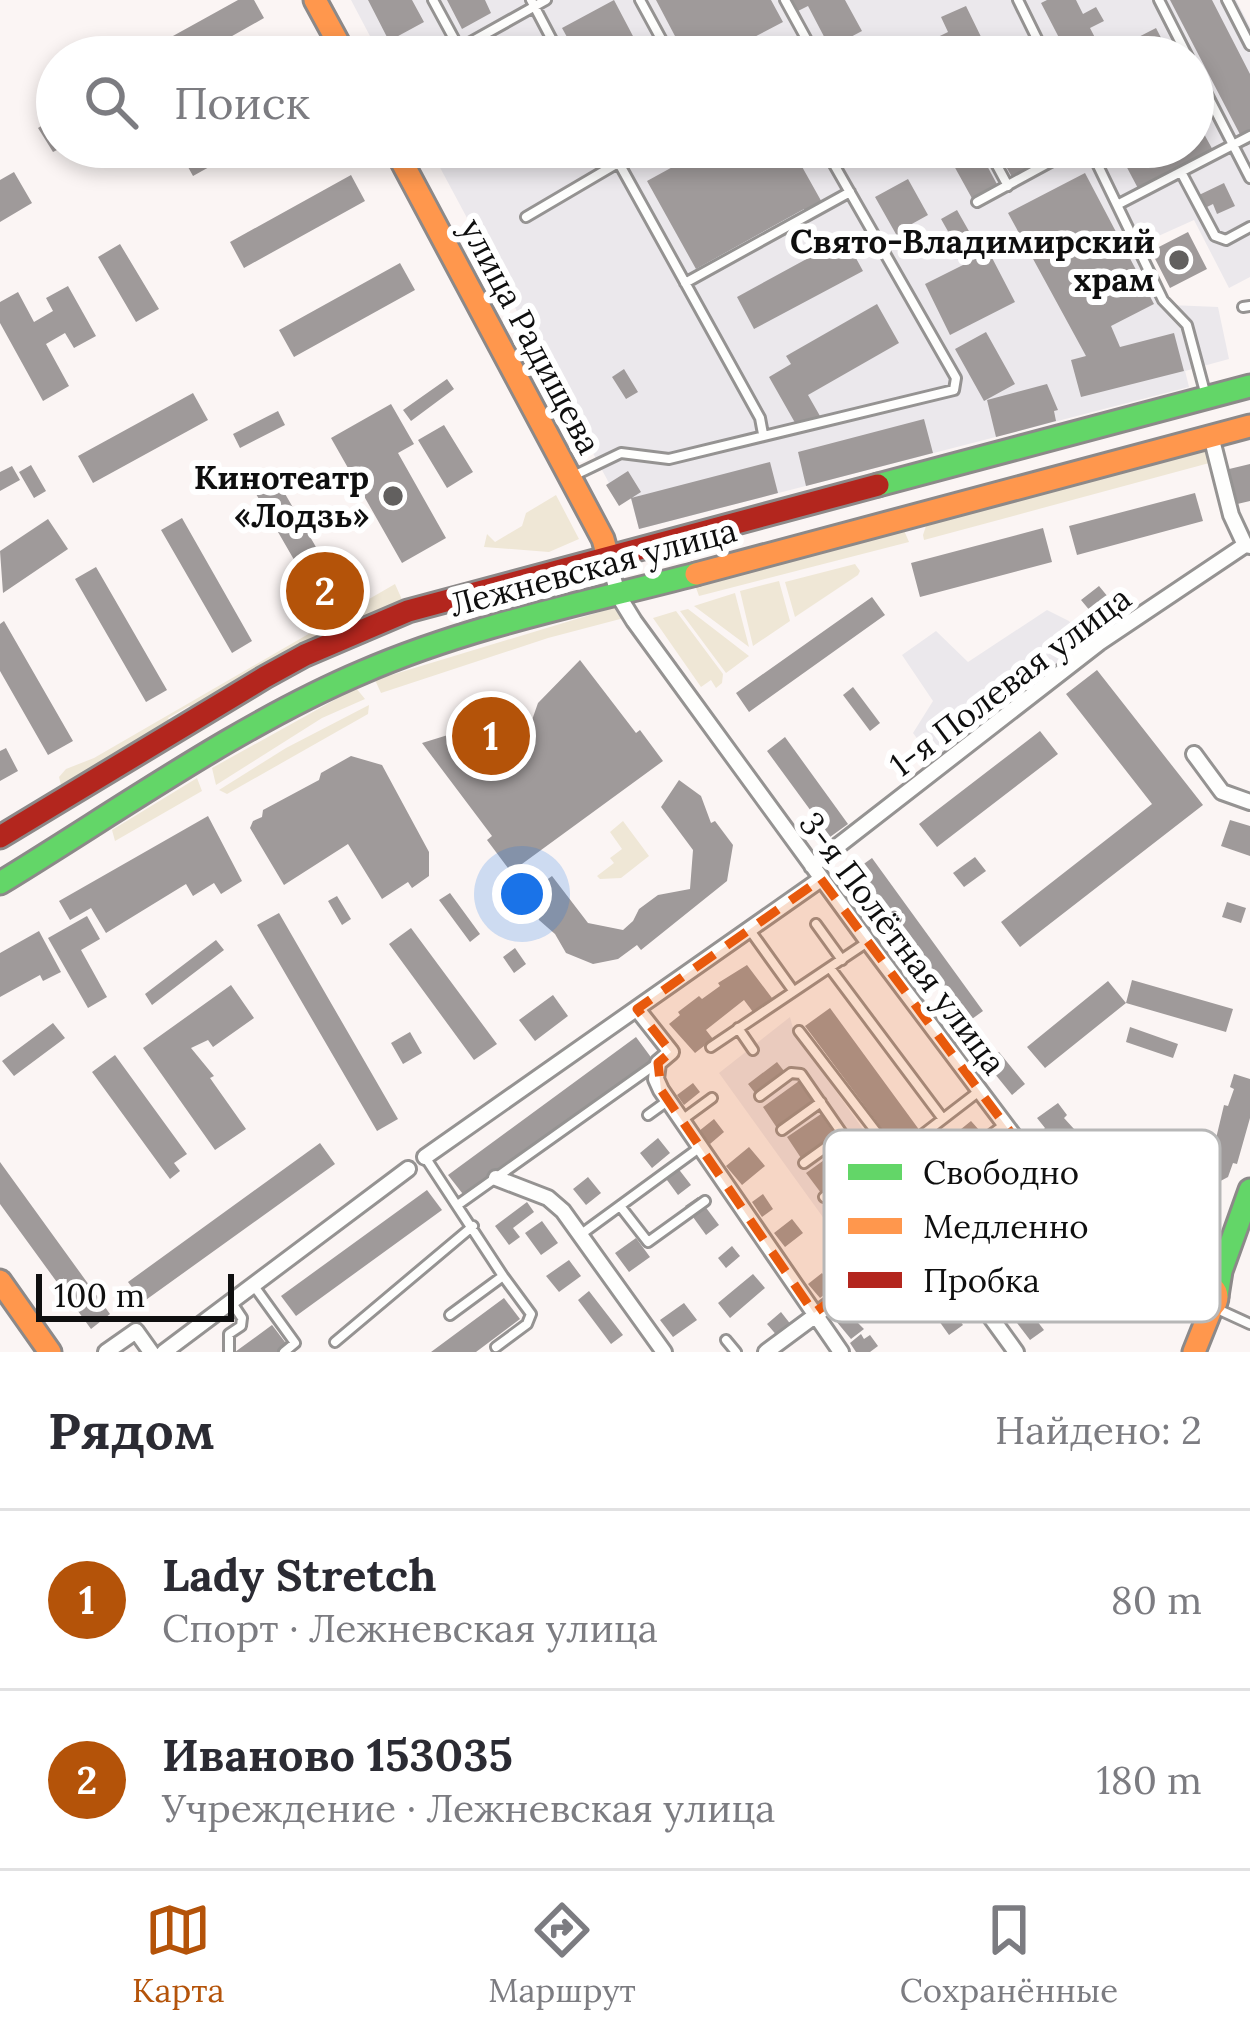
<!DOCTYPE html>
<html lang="ru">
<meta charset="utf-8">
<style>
:root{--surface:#fff;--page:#f2f2f3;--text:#2b2b33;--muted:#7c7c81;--line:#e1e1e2;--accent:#b45309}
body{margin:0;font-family:Lora,serif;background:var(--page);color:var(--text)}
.scale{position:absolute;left:36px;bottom:30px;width:198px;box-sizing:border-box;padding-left:12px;border:6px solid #0f0f0f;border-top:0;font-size:33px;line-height:42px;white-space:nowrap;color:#0f0f0f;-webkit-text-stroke:9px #fff;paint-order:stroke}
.you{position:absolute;left:522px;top:894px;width:42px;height:42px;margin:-30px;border:9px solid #fff;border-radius:50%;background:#1a73e8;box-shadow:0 0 0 18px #1a73e833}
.badge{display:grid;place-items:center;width:78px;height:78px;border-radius:50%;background:var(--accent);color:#fff;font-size:39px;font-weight:700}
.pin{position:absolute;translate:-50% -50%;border:6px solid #fff;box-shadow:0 3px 12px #0006}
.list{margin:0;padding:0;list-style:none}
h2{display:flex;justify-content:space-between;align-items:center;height:156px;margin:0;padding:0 48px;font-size:51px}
h2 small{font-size:39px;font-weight:400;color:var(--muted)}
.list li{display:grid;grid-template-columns:78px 1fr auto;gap:36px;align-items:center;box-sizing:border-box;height:180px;padding:0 48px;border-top:3px solid var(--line)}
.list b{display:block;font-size:45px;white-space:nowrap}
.list p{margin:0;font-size:39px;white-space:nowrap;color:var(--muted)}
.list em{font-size:39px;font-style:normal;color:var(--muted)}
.icon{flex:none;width:66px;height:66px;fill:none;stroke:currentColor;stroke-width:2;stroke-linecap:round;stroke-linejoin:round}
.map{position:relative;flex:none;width:1250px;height:1352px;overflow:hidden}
.search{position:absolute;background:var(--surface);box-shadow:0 6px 18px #0003;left:36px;right:36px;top:36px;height:132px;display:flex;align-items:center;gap:30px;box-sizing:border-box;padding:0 42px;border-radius:66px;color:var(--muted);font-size:45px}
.sheet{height:516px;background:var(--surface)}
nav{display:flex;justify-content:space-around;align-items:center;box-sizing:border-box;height:168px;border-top:3px solid var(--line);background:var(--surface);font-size:33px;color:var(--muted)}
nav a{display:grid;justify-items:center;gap:6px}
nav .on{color:var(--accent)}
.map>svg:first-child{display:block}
.industrial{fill:#ebe8ec}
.green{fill:#efe7d6}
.building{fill:#9f9a9a}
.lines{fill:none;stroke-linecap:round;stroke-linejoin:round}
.lane-casing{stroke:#959392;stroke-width:14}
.street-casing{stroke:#959392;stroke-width:20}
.fast-casing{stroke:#8c8989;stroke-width:27}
.slow-casing{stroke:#8c8989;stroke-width:27}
.jam-casing{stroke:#8c8989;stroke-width:27}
.lane{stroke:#fefefd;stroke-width:8}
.street{stroke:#fefefd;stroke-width:14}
.fast{stroke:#63d668;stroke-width:21}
.slow{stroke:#ff974d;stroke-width:21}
.jam{stroke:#b3261e;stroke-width:21}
.marked{fill:#e8590c;fill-opacity:0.2;stroke:#e8590c;stroke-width:9;stroke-dasharray:24 15;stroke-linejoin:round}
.poi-dot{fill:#62605f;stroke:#fff;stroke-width:4.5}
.labels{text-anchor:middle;stroke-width:12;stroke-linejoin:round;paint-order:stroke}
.poi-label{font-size:33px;font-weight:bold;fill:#0f0f0f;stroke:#fff;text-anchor:end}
.street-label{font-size:33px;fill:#0f0f0f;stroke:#fff}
.key{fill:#fff;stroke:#b7b7b7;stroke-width:3}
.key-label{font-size:33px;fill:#0f0f0f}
</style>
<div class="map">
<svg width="1250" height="1352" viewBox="0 0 1250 1352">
<rect width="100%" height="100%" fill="#fbf5f4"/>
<path class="industrial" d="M351,0H1236L1250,27V277L1229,288L1194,220L1145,242L1143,248L1170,305L1218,307L1229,359L1185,371L1189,387L639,529L631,499L609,483L429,147H1193V57H381Z
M1047,610L1069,621L1085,641L935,763L913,733L933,701L902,655L936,631L968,662Z
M790,1017L794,1032L933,1228L934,1237L869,1281L719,1073Z"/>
<path class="green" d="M1211,450L1213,462L924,540L923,535L927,523Z
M556,495L579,539L549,552L484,547L487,534L495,542L522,526L526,513Z
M903,528L909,542L699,596L695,585Z
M855,564L860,571L858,575L795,617L785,582Z
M779,581L790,621L753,646L740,591Z
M395,584L404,604L197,709L189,706L168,718L171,725L61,785L59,777L66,769L94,758Z
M735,593L749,647L694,606Z
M616,607L624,618L548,638L381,693L375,680Z
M688,609L749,656L726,673L680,611Z
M676,611L723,674L722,683L716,688L711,680L701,687L653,618Z
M356,688L365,699L322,718L216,785L212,768Z
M369,705L368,714L227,794L219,790L286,748Z
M197,778L202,791L115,841L112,830Z
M623,821L649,856L621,878L600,879L597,876L614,863L610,858L622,849L610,832Z"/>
<path class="building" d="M238,0H254L264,18L195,57H135Z
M368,0H412L424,22L389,41Z
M447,0H485L491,13L462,29Z
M614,0L644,57H578L562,28Z
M656,0H771L783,22L716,57H686Z
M792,0H845L862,31L830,48L808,6L798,11Z
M1047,0H1076L1083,14L1096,7L1104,21L1090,28L1105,57H1069L1041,3Z
M1170,0H1212L1250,74V144L1246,146Z
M966,6L985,45L961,57H907L905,53L948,32L941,17Z
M1156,28L1171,57H1127L1121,46Z
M57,116V150L53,152L38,128Z
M1197,121L1215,154L1141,194L1123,160L1148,147H1193V123Z
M183,147H245L193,176L178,149Z
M709,147H791L824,206L808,215L804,209L696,269L647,181Z
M963,147H977L999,188L974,202L948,155Z
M995,147H1029L1038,163L1012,177Z
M14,172L32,203L0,222V180Z
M1085,173L1154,304L1111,326L1120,347L1174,333L1184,371L1081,397L1071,360L1086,356L1008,213Z
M351,175L365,201L244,268L230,242Z
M908,179L928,215L910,225L916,235L901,243L875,197Z
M1224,183L1235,206L1217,214L1213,204L1205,208L1199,195Z
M957,210L970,233L954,242L941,219Z
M1188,232L1207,269L1170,288L1151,251Z
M845,238L863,271L754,329L737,297Z
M120,244L159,309L136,322L98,257Z
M989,252L1015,302L950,335L925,284Z
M400,263L415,290L294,357L279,330Z
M68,286L96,336L74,348L65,333L46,344L69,386L43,401L0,323V302L18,292L34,322L53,311L46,298Z
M877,304L899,343L808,395L820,416L798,428L769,377L791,364L786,356Z
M986,332L1015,384L984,401L955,349Z
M624,369L638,392L626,399L612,377Z
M447,379L454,389L411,421L403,410Z
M1047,384L1058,410L1054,411L1056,421L996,437L987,400Z
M193,393L208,420L93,483L78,456Z
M391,404L414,444L398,453L446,538L402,563L331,438Z
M278,411L285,425L240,448L233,434Z
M924,419L933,453L806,486L798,452Z
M444,425L473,472L447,488L418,440Z
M770,462L778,493L639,529L631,498Z
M1250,464V501L1233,505L1225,470Z
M31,465L46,491L34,498L19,472Z
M12,466L20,480L0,491V472Z
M270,468L341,590L319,603L248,480Z
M628,471L641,492L619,506L606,485Z
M1195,493L1203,521L1077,555L1069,526Z
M182,518L252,641L232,653L161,530Z
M48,519L68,549L3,593L0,551Z
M1043,528L1052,562L920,597L911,563Z
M96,567L167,690L146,702L75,579Z
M1099,586L1113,603L1096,618L1081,600Z
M872,597L885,615L749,712L736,693Z
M4,621L73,741L48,755L0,671V624Z
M580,660L636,733L640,730L663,761L511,872L487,840L492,836L422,743L490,722L518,731L532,720L538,703Z
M1097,670L1203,805L1020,947L1001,922L1152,804L1066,694Z
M853,687L880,723L870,731L843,695Z
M1040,731L1058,754L937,847L919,824Z
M785,737L848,824L830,837L767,751Z
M6,748L18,771L0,781V751Z
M351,756L382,765L429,852V876L412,888L408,882L382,899L348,844L284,885L250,828L253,821L262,817L263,810L319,780L321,773Z
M679,780L701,796L711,823L715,821L733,845L727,881L641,950L637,945L618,959L593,964L566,953L555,934L539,920L530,900L538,886L552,876L588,923L623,930L633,921L639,909L658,895L690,889L693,850L661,807Z
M208,816L242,881L221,894L214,883L193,896L186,884L106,933L91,908L70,920L59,901Z
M1230,820L1250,826V856L1221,846Z
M975,857L986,871L964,887L953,873Z
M872,858L983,1011L965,1024L854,871Z
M450,893L480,934L470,942L439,900Z
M337,896L351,919L342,925L328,901Z
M1227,902L1246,908L1241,923L1222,917Z
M279,913L398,1119L377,1131L257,925Z
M87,916L100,939L81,950L107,997L88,1008L48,938Z
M411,928L497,1044L474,1060L389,944Z
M39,931L61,972L43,981L40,975L0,997V953Z
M216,940L224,950L152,1005L145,994Z
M515,948L526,964L514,973L503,957Z
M747,965L772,998L753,1012L744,1000L706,1030L713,1039L695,1053L669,1024L680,1015L678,1012L699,996L702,999L720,986L718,983Z
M1132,980L1233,1009L1226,1032L1126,1003Z
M1108,981L1126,1003L1045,1068L1027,1047Z
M231,985L254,1018L213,1047L208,1040L191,1048L214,1076L210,1078L246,1129L215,1150L143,1048Z
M553,995L568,1016L535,1041L519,1020Z
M830,1008L923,1135L900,1153L805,1026Z
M53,1023L65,1038L14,1076L2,1061Z
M1130,1027L1178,1044L1173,1058L1126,1042Z
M410,1032L422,1053L403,1064L391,1043Z
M636,1037L653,1060L466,1198L448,1175Z
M999,1052L1025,1084L1012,1095L986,1063Z
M115,1055L187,1154L174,1163L180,1171L170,1179L92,1072Z
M777,1062L784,1071L755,1093L748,1084Z
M1234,1074L1250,1079V1118L1237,1164L1233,1163L1228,1177L1213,1185L1214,1189L1114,1204L1097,1198L1042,1131L1045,1128L1037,1118L1058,1103L1067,1115L1064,1118L1095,1152L1091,1155L1102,1169L1117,1178L1127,1177V1181L1146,1178L1145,1173L1173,1169V1174L1192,1172V1165L1206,1164L1207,1149L1213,1151L1224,1105L1228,1106L1234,1089L1230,1087Z
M799,1081L814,1101L777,1128L763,1107Z
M693,1083L700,1092L684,1105L677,1095Z
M821,1114L835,1135L801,1158L787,1137Z
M714,1119L724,1132L710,1144L699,1131Z
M971,1121L980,1131L917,1182L908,1172Z
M658,1138L670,1153L652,1168L640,1153Z
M320,1143L335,1164L143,1302L128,1282Z
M845,1145L860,1166L821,1193L806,1173Z
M749,1147L765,1166L742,1185L726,1166Z
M0,1162L110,1314L91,1329L0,1204Z
M677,1167L691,1185L678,1195L664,1176Z
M588,1177L601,1193L586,1205L573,1189Z
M427,1190L442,1210L296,1316L281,1296Z
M763,1194L773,1209L762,1217L752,1202Z
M698,1197L719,1225L706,1235L685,1206Z
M527,1202L534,1212L513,1228L520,1237L509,1245L495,1226Z
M792,1219L803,1233L785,1247L774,1233Z
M542,1221L558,1243L541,1255L525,1233Z
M636,1238L650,1257L629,1272L615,1253Z
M732,1246L740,1256L726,1268L718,1258Z
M569,1260L581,1276L559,1292L546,1276Z
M822,1273L833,1288L820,1298L808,1284Z
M753,1274L765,1288L730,1318L718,1303Z
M589,1291L623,1335L611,1344L578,1300Z
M504,1298L520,1319L476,1352H431Z
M684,1303L697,1320L673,1337L660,1320Z
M857,1305L866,1317L858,1323L864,1329L851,1339L836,1321Z
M953,1311L963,1325L949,1335L939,1321Z
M781,1312L792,1326L779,1338L767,1324Z
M1030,1312L1044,1330L1030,1340L1017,1323Z
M272,1325L288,1346L280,1352H235Z
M861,1334L864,1339L870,1335L878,1346L870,1352H856L850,1343Z"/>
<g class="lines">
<g class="lane-casing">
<path id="lane" d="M433,0L459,48
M531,0L561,57
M640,0L671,57
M785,0L808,42L807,50L796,57
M1018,0L1046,57
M1159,0L1188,57
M1227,0L1250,45
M444,57L546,0
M1193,67L1250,178
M610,147L760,418L763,434
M987,147L1008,186
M1089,147L1163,300L1187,325L1205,392
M1181,172L1215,236L1226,240L1250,227
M977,202L1078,147
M1117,205L1250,136
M526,217L645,147
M685,283L850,192
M1243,307L1250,306
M571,477L621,453L669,459L954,390L956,378L824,147
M816,924L842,960
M749,929L792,989
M830,968L943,1119
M738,1028L753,1050
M799,1031L890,1150L900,1152L978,1092
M711,1047L866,943
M760,1096L791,1073L801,1074L866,1168C896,1175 912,1208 929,1232
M648,1115L666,1102
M682,1120L712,1098
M782,1130L821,1102
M425,1157L503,1276L450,1315
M804,1163L843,1135
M919,1188L1004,1125
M824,1197L866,1168
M459,1204L656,1064
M620,1206L648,1242L705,1201
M1024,1219L1057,1196
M848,1233L902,1194
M580,1235L699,1148
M254,1286L295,1343L284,1352
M1213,1307L1250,1324
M1123,1308L1141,1296L1151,1276
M726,1340L736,1352
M335,1342L473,1226
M496,1347L527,1324L531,1314L503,1276
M229,1352V1334L241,1326L242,1318L232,1303"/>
</g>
<g class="street-casing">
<path id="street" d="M1211,436L1231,515L1245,545L1250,546
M608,557L618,595L634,621L868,942L1092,1240L1178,1289L1195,1304
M1194,754L1222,792L1250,802
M812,866L1099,643L1245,545
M637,1009L671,1052L658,1063L656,1079L661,1090L841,1352
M425,1157L821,879
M496,1178L548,1198L563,1211L664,1352
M929,1232L1016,1352
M106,1352L136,1331L151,1352
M164,1352L408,1169
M766,1352L1029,1157"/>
</g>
<g class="fast-casing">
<path id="fast" d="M878,485L1250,386
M0,883C115,813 240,724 363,672C469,626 585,603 696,574
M1217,1296L1221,1271L1250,1190"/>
</g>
<g class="slow-casing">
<path id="slow" d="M315,0L346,57
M394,147L603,539L608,557
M696,574L1250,426
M0,1281L50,1352
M1193 1297a12 12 0 1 1 24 0a12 12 0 1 1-24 0Z
M1194,1352L1212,1307"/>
</g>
<g class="jam-casing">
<path id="jam" d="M0,837L265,677L305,655L408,611L878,485"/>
</g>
<use href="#lane" class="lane"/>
<use href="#street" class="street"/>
<use href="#fast" class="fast"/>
<use href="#slow" class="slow"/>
<use href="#jam" class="jam"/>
</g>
<path class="marked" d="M821,879L1029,1157L814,1313L661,1090L658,1063L671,1052L637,1009Z"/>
<g class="poi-dot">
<circle cx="1179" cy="260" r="12"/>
<circle cx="393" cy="496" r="12"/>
</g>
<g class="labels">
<g class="poi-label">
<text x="1155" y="253">Свято-Владимирский<tspan x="1155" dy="38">храм</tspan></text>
<text x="369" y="489">Кинотеатр<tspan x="369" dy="38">«Лодзь»</tspan></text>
</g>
<g class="street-label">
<text transform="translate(531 336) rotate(62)" y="12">улица Радищева</text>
<text transform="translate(593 567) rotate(-15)" y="12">Лежневская улица</text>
<text transform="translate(1010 681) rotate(-37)" y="12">1-я Полевая улица</text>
<text transform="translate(903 943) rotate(53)" y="12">3-я Полётная улица</text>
</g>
</g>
<rect x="824" y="1130" width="396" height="192" rx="18" class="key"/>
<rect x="848" y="1164" width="54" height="16" fill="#63d668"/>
<rect x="848" y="1218" width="54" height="16" fill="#ff974d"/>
<rect x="848" y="1272" width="54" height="16" fill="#b3261e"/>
<g class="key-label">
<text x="923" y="1184">Свободно</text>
<text x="923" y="1238">Медленно</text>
<text x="923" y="1292">Пробка</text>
</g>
</svg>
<div class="scale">100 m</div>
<div class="you"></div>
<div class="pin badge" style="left:491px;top:736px">1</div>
<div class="pin badge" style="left:325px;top:591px">2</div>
<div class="search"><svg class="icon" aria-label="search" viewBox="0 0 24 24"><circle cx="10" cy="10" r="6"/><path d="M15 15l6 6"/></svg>Поиск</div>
</div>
<section class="sheet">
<h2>Рядом<small>Найдено: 2</small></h2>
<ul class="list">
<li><span class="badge">1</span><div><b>Lady Stretch</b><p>Спорт · Лежневская улица</p></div><em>80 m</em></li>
<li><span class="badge">2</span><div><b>Иваново 153035</b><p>Учреждение · Лежневская улица</p></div><em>180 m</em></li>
</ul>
</section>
<nav>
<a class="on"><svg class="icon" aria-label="map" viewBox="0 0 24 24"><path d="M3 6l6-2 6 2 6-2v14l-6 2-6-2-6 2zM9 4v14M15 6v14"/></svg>Карта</a>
<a><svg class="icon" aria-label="directions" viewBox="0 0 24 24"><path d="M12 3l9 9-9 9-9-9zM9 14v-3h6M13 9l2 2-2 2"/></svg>Маршрут</a>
<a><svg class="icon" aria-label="saved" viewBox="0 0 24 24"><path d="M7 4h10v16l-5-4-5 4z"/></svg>Сохранённые</a>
</nav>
